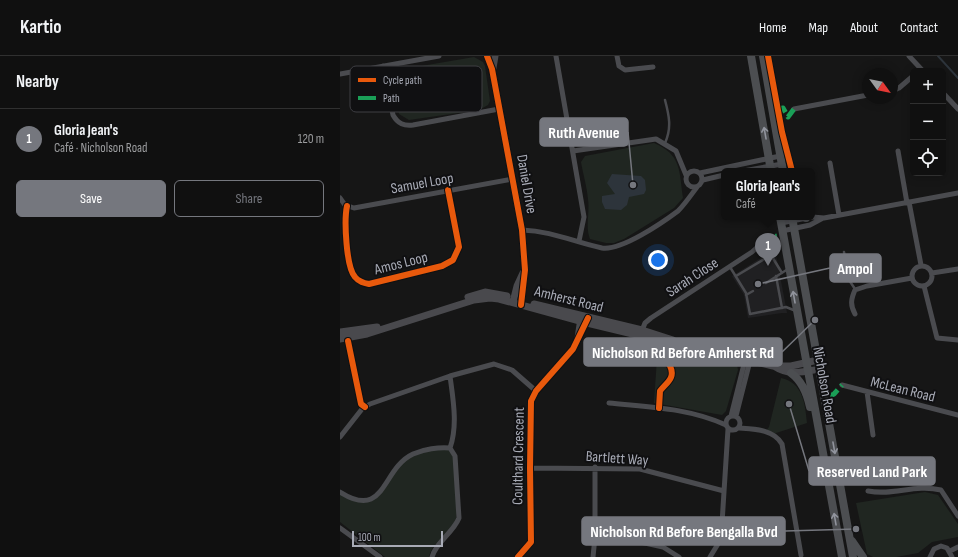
<!DOCTYPE html>
<meta charset="utf-8">
<style>
:root{--surface:#101010;--page:#191919;--text:#f1f3f6;--muted:#9c9d9f;--line:#303030;--accent:#75777e}
body{margin:0;font-family:"Sofia Sans Condensed",sans-serif;background:var(--page);color:var(--text)}
.controls{position:absolute;right:12px;top:12px;display:grid;overflow:hidden;border-radius:6px;box-shadow:0 2px 10px #0003}
.controls button{width:36px;height:36px;display:grid;place-items:center;padding:0;border:0;border-bottom:1px solid var(--line);background:var(--surface);color:var(--text);font:20px sans-serif}
.compass{position:absolute;left:522px;top:12px;width:36px;height:36px;border-radius:50%;background:var(--surface);box-shadow:0 2px 10px #0003;rotate:123deg}
.scale{position:absolute;left:12px;bottom:10px;width:91px;box-sizing:border-box;padding-left:4px;border:2px solid #a8abb6;border-top:0;font-size:11px;line-height:14px;white-space:nowrap;color:#a8abb6;-webkit-text-stroke:3px #101012;paint-order:stroke}
.you{position:absolute;left:318px;top:204px;width:14px;height:14px;margin:-10px;border:3px solid #fff;border-radius:50%;background:#1a73e8;box-shadow:0 0 0 6px #1a73e833}
.badge{display:grid;place-items:center;width:26px;height:26px;border-radius:50%;background:var(--accent);color:#fff;font-size:13px;font-weight:700}
.pin{position:absolute;translate:-50% -33px;filter:drop-shadow(0 1px 2px #0008)}
.pin::after{content:'';position:absolute;top:21px;width:14px;height:12px;background:inherit;clip-path:polygon(0 0,100% 0,50% 100%)}
.popup{position:absolute;left:381px;top:112px;width:94px;height:52px;box-sizing:border-box;display:grid;place-content:center;border-radius:6px;background:var(--surface);filter:drop-shadow(0 1px 3px #0005);font-size:13px;white-space:nowrap;color:var(--muted)}
.popup b{font-size:15px;color:var(--text)}
.popup::after{content:'';position:absolute;left:50%;top:100%;margin-left:-8px;border:8px solid transparent;border-top-color:var(--surface)}
.list{margin:0;padding:0;list-style:none}
h2{display:flex;justify-content:space-between;align-items:center;height:52px;margin:0;padding:0 16px;font-size:17px}
h2 small{font-size:13px;font-weight:400;color:var(--muted)}
.list li{display:grid;grid-template-columns:26px 1fr auto;gap:12px;align-items:center;box-sizing:border-box;height:60px;padding:0 16px;border-top:1px solid var(--line)}
.list b{display:block;font-size:15px;white-space:nowrap}
.list p{margin:0;font-size:13px;white-space:nowrap;color:var(--muted)}
.list em{font-size:13px;font-style:normal;color:var(--muted)}
.actions{display:flex;gap:8px;padding:12px 16px}
.actions a{flex:1;padding:9px 0;border:1px solid var(--accent);border-radius:6px;text-align:center;font-size:14px;color:var(--accent)}
.actions .main{background:var(--accent);color:#fff}
.icon{flex:none;width:22px;height:22px;fill:none;stroke:currentColor;stroke-width:2;stroke-linecap:round;stroke-linejoin:round}
.map{position:relative;flex:none;width:618px;height:501px;overflow:hidden}
header{display:flex;align-items:center;gap:24px;box-sizing:border-box;height:56px;padding:0 20px;background:var(--surface);border-bottom:1px solid var(--line)}
header strong{font-size:19px}
nav{display:flex;gap:22px;margin-inline-start:auto;font-size:14px}
main{display:flex}
aside{flex:1;background:var(--surface)}
.map>svg:first-child{display:block}
.built{fill:#202022}
.green{fill:#202621}
.water{fill:#2d343b}
.lines{fill:none;stroke-linecap:round;stroke-linejoin:round}
.stream{stroke:#2d343b;stroke-width:2}
.lane{stroke:#4a4b4f;stroke-width:2.5}
.street{stroke:#4a4b4f;stroke-width:5}
.secondary{stroke:#49494d;stroke-width:7}
.primary{stroke:#4c4e51;stroke-width:8}
.quiet{stroke:#1a9f57;stroke-width:5;stroke-dasharray:10 5;stroke-linecap:butt}
.cycleway-casing{stroke:#101012;stroke-width:8}
.cycleway{stroke:#e8590c;stroke-width:6}
.oneway{stroke:#91949d}
.labels{text-anchor:middle;stroke-width:4;stroke-linejoin:round;paint-order:stroke}
.street-label{font-size:15px;fill:#a8abb6;stroke:#101012}
.key{fill:#101012;stroke:#3e3e43;stroke-width:1}
.key-label{font-size:11px;fill:#a8abb6}
.leader{fill:none;stroke:#75777e;stroke-width:1.5}
.callout-dot{fill:#75777e;stroke:#101012;stroke-width:1.5}
.callout{fill:#75777e;stroke:#75777e;stroke-width:1.5}
.callout-label{font-size:16px;text-anchor:middle;font-weight:bold;fill:#fff}
</style>
<header>
<strong>Kartio</strong>
<nav><a>Home</a><a>Map</a><a>About</a><a>Contact</a></nav>
</header>
<main>
<aside>
<h2>Nearby<small></small></h2>
<ul class="list">
<li><span class="badge">1</span><div><b>Gloria Jean's</b><p>Café · Nicholson Road</p></div><em>120 m</em></li>
</ul>
<div class="actions"><a class="main">Save</a><a>Share</a></div>
</aside>
<div class="map">
<svg width="618" height="501" viewBox="0 0 618 501">
<rect width="100%" height="100%" fill="#161616"/>
<path class="built" d="M435,193L447,257H442L408,262L404,239L392,220Z"/>
<path class="green" d="M134,1L143,6L145,10L150,45L148,49L139,54L69,64L59,58L51,26L52,21L58,14Z
M314,87C342,99 339,115 343,142L334,152L284,183L274,187H266L250,183C245,171 250,157 248,143C247,131 243,118 241,106L245,100Z
M318,287L393,307L397,309L398,314L386,355L382,359L314,347Z
M441,322C463,327 465,347 467,367L433,378L425,376L429,371Z
M98,392L110,393C111,396 113,398 114,401C117,412 119,457 115,466C109,479 92,486 89,501H45L0,466V438C46,465 41,413 74,398C81,395 91,394 98,392Z
M585,436L598,439L618,468V481L592,486L578,497L556,501H533L527,498L516,447Z"/>
<path class="water" d="M105,19L117,33L77,41L98,20Z
M272,118L301,120L305,124L306,134L304,138L289,141L287,149L281,154L265,153L262,146V140L275,138L267,127Z"/>
<g class="lines">
<path class="stream" d="M598,0L618,22"/>
<path class="lane" d="M325,87C332,72 329,59 325,44
M504,196L509,224L515,233
M390,211L406,237L410,258L446,251L456,255
M396,220L431,199L442,217
M436,220L442,252
M426,227L448,213
M406,239L413,235"/>
<path class="street" d="M216,0L244,161L239,185
M277,0L279,10L285,14L313,11
M569,0L583,15
M43,10L53,59C58,68 64,70 73,69L159,53
M0,18L99,0
M552,35L559,32L573,20
M603,37L618,53
M454,53L528,39
M233,95L316,83L336,95L346,119
M558,95L567,147
M490,107L499,159
M346 123a8 8 0 1 1 16 0a8 8 0 1 1-16 0Z
M403,115L442,108
M360,117L440,100
M363,124L384,119
M0,142L5,149L14,152L173,123
M569,146L581,209
M7,150C4,164 6,211 15,221C19,226 24,227 29,228L102,210L113,204L119,191L108,134
M472,161L484,162L618,137
M441,167L467,162
M182,174C212,175 234,186 262,192C281,195 322,167 338,155C345,148 351,139 357,131
M442,175L470,169L483,162
M572 220a10 10 0 1 1 20 0a10 10 0 1 1-20 0Z
M592,217L618,213
M584,230L597,282L618,284
M515,258C510,249 511,243 515,234L527,230L572,222
M301,277L305,267L311,262L412,196L422,187
M237,282L240,262
M502,329L618,359
M527,336L533,379
M269,347C309,351 349,352 386,369
M386 367a7 7 0 1 1 14 0a7 7 0 1 1-14 0Z
M391,360L405,304
M396,360L410,305
M399,372C413,373 434,373 442,388L461,499
M0,381L22,353L30,348L110,320L154,308L172,314L196,335
M110,392C118,369 113,343 110,320
M190,412L300,413L384,435
M528,435C554,440 574,428 601,434L618,460
M0,436C46,465 41,413 73,398C84,393 99,391 110,392
M0,472L40,501
M255,481L287,483L323,491L339,501
M610,495L618,491
M92,501C96,486 113,477 119,462L115,400L110,392
M178,501L191,486L190,412L191,345L196,335L233,293L248,265
M253,501L255,481V411
M370,501L381,483L388,373
M590,501L594,493L601,490L607,492L612,501"/>
<path class="secondary" d="M147,0L152,13L182,174L185,214L181,249
M153,12L155,0
M128,241L145,236L167,240
M173,246L177,230L183,217
M194,248L302,274L333,284
M0,276L37,271
M0,283L27,278L134,244L150,242L159,243L247,267L326,286H336L433,310H451L478,304
M434,310C449,320 463,316 480,313"/>
<path class="primary" d="M411,0L431,115
M423,0L443,115
M440,161L502,501
M452,161L513,501
M466,161V162
M451,317C462,325 467,337 470,351
M512,485L523,501"/>
<path class="quiet" d="M438,53L443,52L448,61L454,53
M422,187L432,181L437,180
M490,340L494,338L502,329"/>
<g class="cycleway-casing">
<path id="cycleway" d="M147,0L152,13L182,174L185,214L181,249
M428,0L442,76L452,115
M7,150C4,164 6,211 15,221C19,226 24,227 29,228L102,210L113,204L119,191L108,134
M8,285L21,348L25,351
M319,352L320,335C326,327 336,322 330,310C328,306 324,303 323,299L325,288
M178,501L191,486L190,412L191,345L196,335L233,293L248,262"/>
</g>
<use href="#cycleway" class="cycleway"/>
</g>
<defs><path id="oneway-shaft" d="M-6 0H5M1.5-3L5.5 0L1.5 3" fill="none" stroke-width="1.6" stroke-linecap="round" stroke-linejoin="round"/></defs>
<g class="oneway">
<use href="#oneway-shaft" transform="translate(425 77) rotate(-100)"/>
<use href="#oneway-shaft" transform="translate(454 241) rotate(-100)"/>
<use href="#oneway-shaft" transform="translate(494 392) rotate(80)"/>
<use href="#oneway-shaft" transform="translate(495 463) rotate(-100)"/>
</g>
<g class="labels">
<g class="street-label">
<text transform="translate(82 127) rotate(-10)" y="5">Samuel Loop</text>
<text transform="translate(187 128) rotate(80)" y="5">Daniel Drive</text>
<text transform="translate(61 207) rotate(-14)" y="5">Amos Loop</text>
<text transform="translate(352 221) rotate(-33)" y="5">Sarah Close</text>
<text transform="translate(229 243) rotate(14)" y="5">Amherst Road</text>
<text transform="translate(485 329) rotate(80)" y="5">Nicholson Road</text>
<text transform="translate(563 333) rotate(14)" y="5">McLean Road</text>
<text transform="translate(178 400) rotate(-89)" y="5">Coulthard Crescent</text>
<text transform="translate(277 402) rotate(4)" y="5">Bartlett Way</text>
</g>
</g>
<rect x="10" y="10" width="132" height="46" rx="6" class="key"/>
<rect x="18" y="22" width="18" height="4" fill="#e8590c"/>
<rect x="18" y="40" width="18" height="4" fill="#1a9f57"/>
<g class="key-label">
<text x="43" y="28">Cycle path</text>
<text x="43" y="46">Path</text>
</g>
<path class="leader" d="M293 129L288 76M418 228L490 212M475 264L442 296M449 348L469 415M516 473L445 475"/>
<g class="callout-dot">
<circle cx="293" cy="129" r="4"/>
<circle cx="418" cy="228" r="4"/>
<circle cx="475" cy="264" r="4"/>
<circle cx="449" cy="348" r="4"/>
<circle cx="516" cy="473" r="4"/>
</g>
<g class="callout">
<rect x="200" y="62" width="88" height="28" rx="4"/>
<rect x="490" y="198" width="51" height="28" rx="4"/>
<rect x="244" y="282" width="198" height="28" rx="4"/>
<rect x="469" y="401" width="126" height="28" rx="4"/>
<rect x="242" y="461" width="203" height="28" rx="4"/>
</g>
<g class="callout-label">
<text x="244" y="82">Ruth Avenue</text>
<text x="515" y="218">Ampol</text>
<text x="343" y="302">Nicholson Rd Before Amherst Rd</text>
<text x="532" y="421">Reserved Land Park</text>
<text x="344" y="481">Nicholson Rd Before Bengalla Bvd</text>
</g>
</svg>
<div class="controls">
<button>+</button>
<button>−</button>
<button><svg class="icon" aria-label="locate" viewBox="0 0 24 24"><circle cx="12" cy="12" r="6"/><path d="M12 2v4M12 18v4M2 12h4M18 12h4"/></svg></button>
</div>
<svg class="compass" viewBox="-18 -18 36 36"><path d="M0-13l5 13h-10z" fill="#e53935"/><path d="M0 13l5-13h-10z" fill="#9c9d9f"/></svg>
<div class="scale">100 m</div>
<div class="you"></div>
<div class="pin badge" style="left:428px;top:210px">1</div>
<div class="popup"><b>Gloria Jean's</b>Café</div>
</div>
</main>
